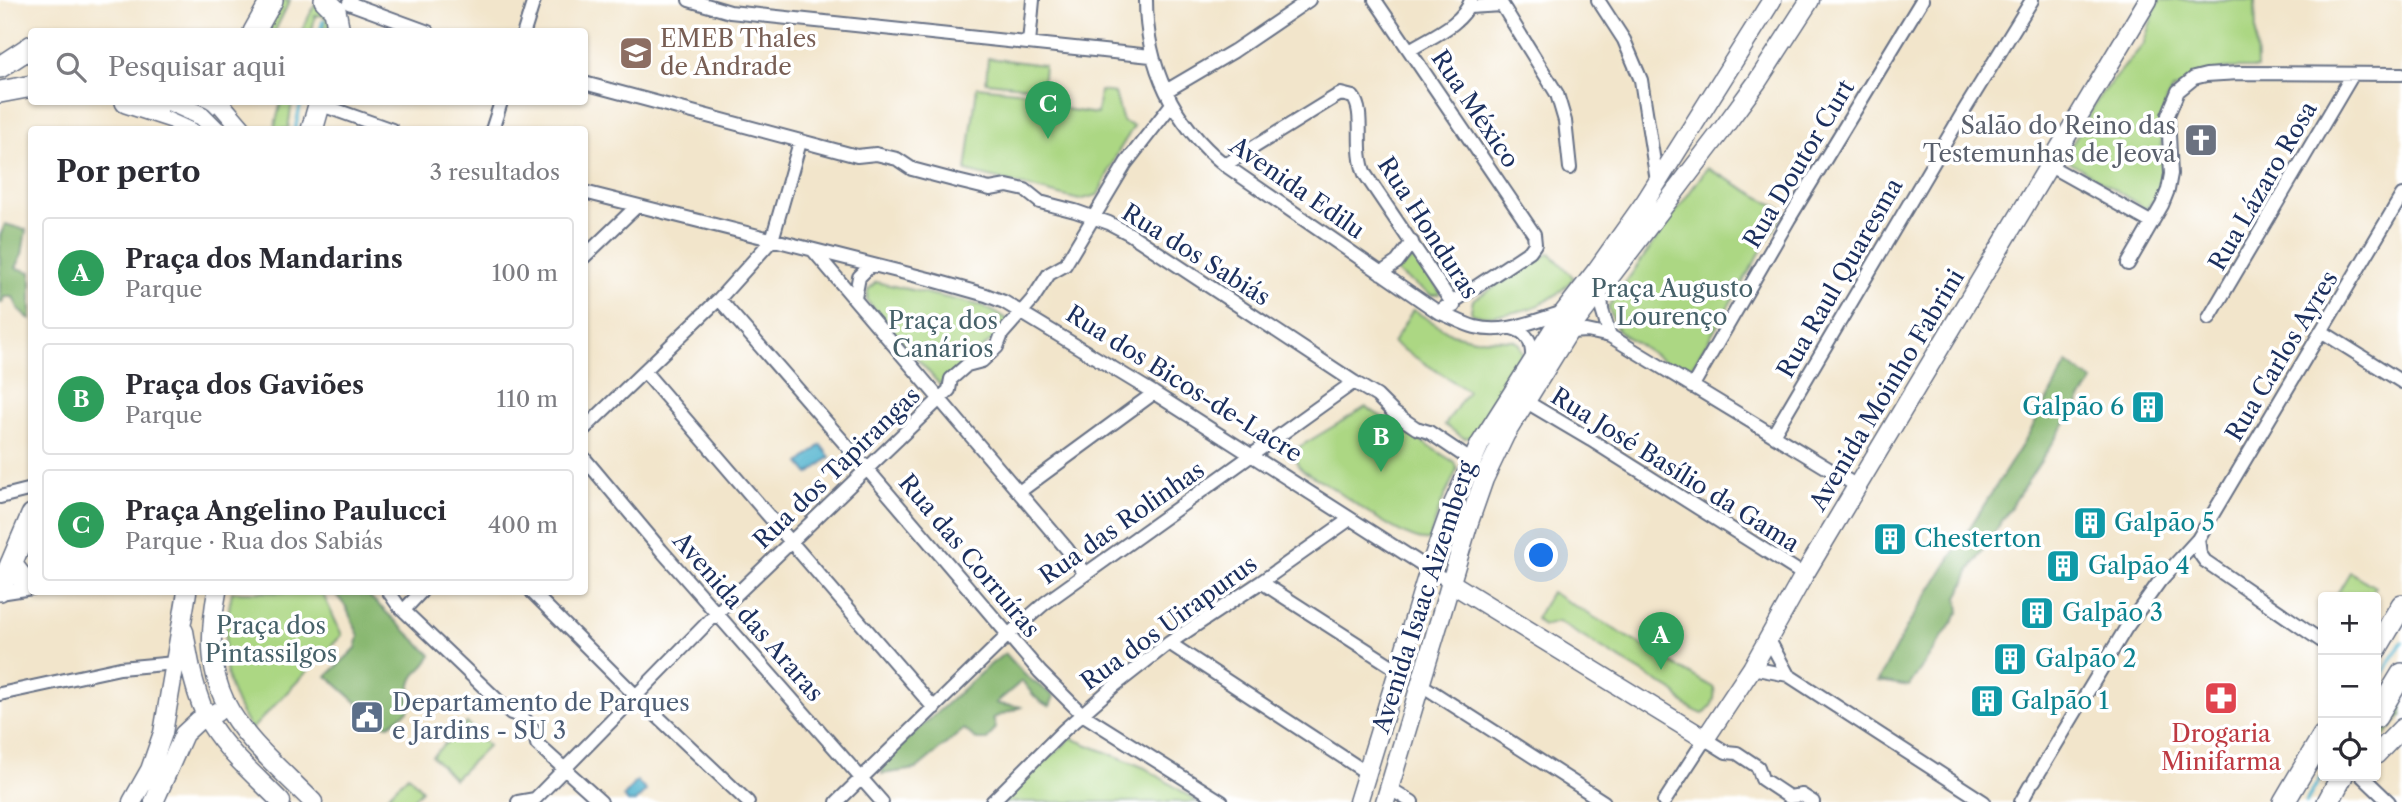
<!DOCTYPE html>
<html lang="pt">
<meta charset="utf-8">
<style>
:root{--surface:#fff;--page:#f2f2f3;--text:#2b2b33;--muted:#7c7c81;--line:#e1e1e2;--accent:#d93025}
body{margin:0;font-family:"Libre Caslon Text",serif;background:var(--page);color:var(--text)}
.controls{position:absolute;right:21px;bottom:21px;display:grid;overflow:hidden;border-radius:7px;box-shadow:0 2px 5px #0004}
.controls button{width:63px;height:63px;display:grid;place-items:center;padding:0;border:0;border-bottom:2px solid var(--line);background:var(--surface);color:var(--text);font:35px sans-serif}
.you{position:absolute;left:1542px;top:556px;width:24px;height:24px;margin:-18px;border:5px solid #fff;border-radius:50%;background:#1a73e8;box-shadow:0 0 0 10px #1a73e833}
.badge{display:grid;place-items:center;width:46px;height:46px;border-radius:50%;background:var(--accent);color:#fff;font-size:23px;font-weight:700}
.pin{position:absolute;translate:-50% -58px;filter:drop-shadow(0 2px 4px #0008)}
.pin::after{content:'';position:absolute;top:37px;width:24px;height:21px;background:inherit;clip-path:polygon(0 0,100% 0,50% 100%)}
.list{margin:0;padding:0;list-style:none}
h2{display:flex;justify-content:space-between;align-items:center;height:91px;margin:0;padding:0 28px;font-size:30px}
h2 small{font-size:23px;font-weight:400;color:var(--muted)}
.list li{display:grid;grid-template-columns:46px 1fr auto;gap:21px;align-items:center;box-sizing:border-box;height:112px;margin:0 14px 14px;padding:0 14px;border:2px solid var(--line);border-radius:7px}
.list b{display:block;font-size:26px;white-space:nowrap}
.list p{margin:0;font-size:23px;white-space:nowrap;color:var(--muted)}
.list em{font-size:23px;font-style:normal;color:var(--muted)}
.icon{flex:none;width:38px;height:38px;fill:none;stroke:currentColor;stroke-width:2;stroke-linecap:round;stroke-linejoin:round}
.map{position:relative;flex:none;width:2402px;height:802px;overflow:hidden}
.search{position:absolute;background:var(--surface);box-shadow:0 2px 5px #0004;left:28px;top:28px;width:560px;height:77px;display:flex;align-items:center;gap:18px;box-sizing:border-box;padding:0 24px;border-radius:7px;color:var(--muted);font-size:26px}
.panel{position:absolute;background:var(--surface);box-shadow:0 2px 5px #0004;left:28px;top:126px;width:560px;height:469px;border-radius:7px}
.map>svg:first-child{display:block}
.green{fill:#acd783;stroke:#648370;stroke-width:2}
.forest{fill:#89b871;stroke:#527468;stroke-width:2}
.water{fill:#4fb2ce;stroke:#357096;stroke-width:2}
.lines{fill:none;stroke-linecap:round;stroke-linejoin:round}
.stream{stroke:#4fb2ce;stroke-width:3.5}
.street-casing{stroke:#666f84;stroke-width:16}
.secondary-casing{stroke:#666f84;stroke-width:21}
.primary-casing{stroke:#666f84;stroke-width:24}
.street{stroke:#fff;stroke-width:12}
.secondary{stroke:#fff;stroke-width:18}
.primary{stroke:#fff;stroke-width:21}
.secondary-bridge-casing{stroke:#666f84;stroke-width:21;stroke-linecap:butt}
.secondary-bridge{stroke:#fff;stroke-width:18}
.labels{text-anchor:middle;stroke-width:7;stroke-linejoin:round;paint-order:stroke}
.education-label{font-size:24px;fill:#785e54;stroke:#fff;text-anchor:start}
.street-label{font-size:24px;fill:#1b2f5e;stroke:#fff}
.worship-label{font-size:24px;fill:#5b616d;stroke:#fff;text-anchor:end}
.park-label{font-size:24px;fill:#466169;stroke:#fff}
.culture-label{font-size:24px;fill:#0d838f;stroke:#fff;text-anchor:start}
.service-label{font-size:24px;fill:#4e5e75;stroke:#fff;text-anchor:start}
.health-label{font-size:24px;fill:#be3a42;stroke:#fff}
</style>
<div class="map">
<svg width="2402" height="802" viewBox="0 0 2402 802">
<rect width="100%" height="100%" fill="#fff"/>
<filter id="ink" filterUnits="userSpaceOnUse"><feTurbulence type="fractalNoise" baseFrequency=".0143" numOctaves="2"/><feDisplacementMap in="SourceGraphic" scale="14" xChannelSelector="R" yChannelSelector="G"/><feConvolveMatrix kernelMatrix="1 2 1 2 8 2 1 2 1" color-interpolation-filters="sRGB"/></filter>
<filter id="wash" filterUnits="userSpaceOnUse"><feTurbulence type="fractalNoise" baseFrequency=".00686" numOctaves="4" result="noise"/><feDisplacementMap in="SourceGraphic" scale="28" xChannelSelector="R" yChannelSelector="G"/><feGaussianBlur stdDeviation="1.57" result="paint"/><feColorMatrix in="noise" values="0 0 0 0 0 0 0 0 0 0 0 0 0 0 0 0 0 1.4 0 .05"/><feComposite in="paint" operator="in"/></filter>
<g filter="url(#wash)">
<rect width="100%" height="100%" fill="#f2e5cb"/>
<path class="green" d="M290,0L275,31L265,32L280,1Z
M2158,0H2255L2257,68H2227L2173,90L2167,99L2161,124L2163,168L2159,193L2146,209L2064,158L2101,94L2143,45Z
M315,4L330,12L331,20L328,31H323L326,19L322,15L315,16L312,31L301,32Z
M988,58L1044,65L1042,88L986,82Z
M977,87L1037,93V105L1097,114L1100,91L1115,93L1123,122L1134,126L1118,152L1098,195L1079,200L966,171Z
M281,102H292L288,129H274Z
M1707,168L1785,211L1687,376L1618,331L1608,307Z
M1550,253L1574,278C1551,304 1528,312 1495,315C1486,316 1480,316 1472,314L1471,310L1473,300Z
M1416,256L1440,292L1438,295H1431L1396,272Z
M876,282L983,306L1013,322L940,385L867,301L868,290Z
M1413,310L1452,334L1475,339L1513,340L1519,344L1524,358L1479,430L1472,437L1464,438L1445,425L1468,391L1393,343Z
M1366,407L1454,462L1457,470L1441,504L1429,540C1407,544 1343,494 1322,481C1307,474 1294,468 1294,450Z
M2350,572L2375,587L2369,597H2335Z
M232,592H322L342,635L251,730C219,679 221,649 232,592Z
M1551,592L1714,688C1716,701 1712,706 1703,714C1690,709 1683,704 1676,693L1558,622L1543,626L1536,619Z
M2402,694V716L2376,745V733Z
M467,723L488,746L454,779L432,756Z
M1071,738L1145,768L1199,802H1002Z
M408,775L422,790L410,802H381Z"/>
<path class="forest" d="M5,224L26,230L22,255L16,268L31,272V320L19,310L13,297H4L2,303H0V236Z
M2067,363L2093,381L1970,570L1958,598L1960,611L1909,686L1878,681L1908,625L2029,434Z
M334,592H365L431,655C428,666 419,669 414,677C408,686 410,701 408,711L389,725L381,724L327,676L356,648L359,636L346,607Z
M1005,653L1026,676L1054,696L1050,706C1036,702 1031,691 1022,681L996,703C1004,707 1012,704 1021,707L993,718L996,728L987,740H977L964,729L916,769L882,774L884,763L898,748L985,669Z"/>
<path class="water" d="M821,445L830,457L809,474L800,463Z
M637,781L646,791L635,802H628L623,797Z"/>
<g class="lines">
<path class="stream" d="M320,32L323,21
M295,130L301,102
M2376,686L2402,642
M2306,802L2323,773"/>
</g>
</g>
<g filter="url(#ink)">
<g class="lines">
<g class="street-casing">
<path id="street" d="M689,0L730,12L1151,56
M1146,0C1146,66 1173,123 1225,165L1438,312C1450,316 1463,324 1475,327C1505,335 1536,320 1564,312
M1375,0L1534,234L1535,244L1530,251L1438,312
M1499,0L1557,94L1565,121L1570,168
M1598,0L1624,40L1641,80L1657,181
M349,3L428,32
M1469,7L1502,5
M524,32L534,0
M1029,43L1033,0
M1410,50C1430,37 1463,25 1471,0
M584,83L857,156L876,154L897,159L912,169L957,181L990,189L1007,186L1025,190L1040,202L1075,211L1109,223L1130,234L1354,382L1377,396L1394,413L1416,428L1429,432L1472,461
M1166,91L1234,51L1309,0
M319,104L392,130
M492,130L501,102
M1225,165L1335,97L1341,94L1353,97C1366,113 1354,149 1365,174L1454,306
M2050,166L2152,223
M584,192L929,279L986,295L1004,302L1154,393L1451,583
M813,250L1067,549L1085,574
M584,257L637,206
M2128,264L2162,205L2168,190L2171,174L2168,115L2178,91L2194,78L2206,75L2239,73L2402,74
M1381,273L1397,262L1412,242
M1601,289L1602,310L1610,336
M855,298L859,277L871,265
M719,299L867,469L1040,672L1082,714L1222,802
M2209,318L2353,74
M1511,328C1529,332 1533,344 1532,361
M2321,331L2402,382
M1569,332L1587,331L1610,336L1857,486
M644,371L934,708
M1692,387L1789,219L1922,0
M1525,401L1591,440L1804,575
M584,429L719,299L772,240L800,142
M1773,435L1965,109L2032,0
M584,458L661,550L882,802
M1019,492L1154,393
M0,497L32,489
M2198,539L2200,554L2205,561L2323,642
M1261,582L1398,670
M389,592L398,605L511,713C527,717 535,729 537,744L601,802
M532,592L636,696L748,802
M0,593L32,588
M404,610L421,592
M1768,638L1788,675
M1169,643L1367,773
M1752,668L1788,675L1984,802
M1420,684L1604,802
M0,694L120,668L175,663
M2362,776L2389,802
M2034,781L2126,628L2159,582L2198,539L2402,195
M1389,788L1412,802
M518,802L535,799L717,613L949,390L951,379L967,365L982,361L997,347L1002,334L1032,300L1049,274L1065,265L1126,163L1172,104
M837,802L1008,635L1045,603L1354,382
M992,802L1064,730L1114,686L1169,643L1261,582L1350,519
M1664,802L1705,739L1726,752L1737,753L1758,767L1762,779L1789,797L1802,795L1813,802
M2021,802L2030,786"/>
</g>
<g class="secondary-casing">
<path id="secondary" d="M219,102L243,130
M1451,583L1705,739L1752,668L1804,575L2148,0
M217,592C196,702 242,731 313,802
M184,631C189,661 195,698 211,725C229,754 258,778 281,802
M2376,755L2402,728
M132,802L150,770L163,733L187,592
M154,802L184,734L198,721L217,712
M1358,802L1429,570L1450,511L1480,444L1564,312L1596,271L1645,202L1772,0
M1385,802L1469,522L1484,479L1505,435L1571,328L1719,134L1757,82L1810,0"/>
</g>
<g class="primary-casing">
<path id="primary" d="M325,0L335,10L339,32
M254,32L272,0
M0,67L32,46
M0,92L32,86
M126,102L175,118L189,130
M189,130L209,102
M312,130L320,102
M11,564L22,578L32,583
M0,590L32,515
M2376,649L2402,605
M2376,717L2402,674
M2284,802L2323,736
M2328,802L2342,776"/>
</g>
<use href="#street" class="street"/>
<use href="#secondary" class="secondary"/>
<use href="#primary" class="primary"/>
<g class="secondary-bridge-casing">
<path id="secondary-bridge" d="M171,102L202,116L216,130"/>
</g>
<use href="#secondary-bridge" class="secondary-bridge"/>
</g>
</g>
<defs>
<g id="school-square" transform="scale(1.75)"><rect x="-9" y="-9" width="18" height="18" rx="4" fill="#8d6e63" stroke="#fff"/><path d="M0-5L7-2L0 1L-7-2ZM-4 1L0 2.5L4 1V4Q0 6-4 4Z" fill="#fff"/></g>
<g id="church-square" transform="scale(1.75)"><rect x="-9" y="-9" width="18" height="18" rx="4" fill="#6b7280" stroke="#fff"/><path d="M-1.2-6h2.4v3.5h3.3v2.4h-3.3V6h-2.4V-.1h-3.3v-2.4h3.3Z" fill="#fff"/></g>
<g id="building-square" transform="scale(1.75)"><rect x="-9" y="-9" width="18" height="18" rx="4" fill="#0f9aa8" stroke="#fff"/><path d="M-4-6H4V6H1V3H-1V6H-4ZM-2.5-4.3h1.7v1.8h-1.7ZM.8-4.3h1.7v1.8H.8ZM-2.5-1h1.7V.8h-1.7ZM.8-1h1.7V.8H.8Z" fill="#fff"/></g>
<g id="pharmacy-square" transform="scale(1.75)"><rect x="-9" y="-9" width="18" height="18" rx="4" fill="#e0444e" stroke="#fff"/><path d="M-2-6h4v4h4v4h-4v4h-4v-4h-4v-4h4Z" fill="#fff"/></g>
<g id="civic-square" transform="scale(1.75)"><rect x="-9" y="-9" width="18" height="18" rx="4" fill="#5c6f8a" stroke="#fff"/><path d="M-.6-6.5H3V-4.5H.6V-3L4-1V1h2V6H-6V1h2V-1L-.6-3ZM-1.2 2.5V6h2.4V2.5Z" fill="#fff"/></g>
</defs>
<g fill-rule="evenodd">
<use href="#school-square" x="636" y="53"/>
<use href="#church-square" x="2201" y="140"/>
<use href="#building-square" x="2148" y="407"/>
<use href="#building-square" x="2090" y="523"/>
<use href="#building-square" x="1890" y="539"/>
<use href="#building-square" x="2063" y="566"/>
<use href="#building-square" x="2037" y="613"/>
<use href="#building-square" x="2010" y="659"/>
<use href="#pharmacy-square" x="2221" y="698"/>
<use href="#building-square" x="1987" y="701"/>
<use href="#civic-square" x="367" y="717"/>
</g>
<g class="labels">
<g class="education-label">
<text x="660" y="47">EMEB Thales<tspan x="660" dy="28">de Andrade</tspan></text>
</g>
<g class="street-label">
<text transform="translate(1475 109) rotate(56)" y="8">Rua México</text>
<text transform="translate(1799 164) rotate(-59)" y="8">Rua Doutor Curt</text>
<text transform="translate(2263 186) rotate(-60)" y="8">Rua Lázaro Rosa</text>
<text transform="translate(1297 188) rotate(35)" y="8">Avenida Edilu</text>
<text transform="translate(1428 228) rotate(57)" y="8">Rua Honduras</text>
<text transform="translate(1196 255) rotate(32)" y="8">Rua dos Sabiás</text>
<text transform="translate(1840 278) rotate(-60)" y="8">Rua Raul Quaresma</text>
<text transform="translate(2282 356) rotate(-59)" y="8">Rua Carlos Ayres</text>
<text transform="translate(1184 384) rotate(32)" y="8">Rua dos Bicos-de-Lacre</text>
<text transform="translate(1887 390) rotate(-59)" y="8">Avenida Moinho Fabrini</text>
<text transform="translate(837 468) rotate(-44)" y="8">Rua dos Tapirangas</text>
<text transform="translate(1675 470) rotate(32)" y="8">Rua José Basílio da Gama</text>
<text transform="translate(1122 523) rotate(-35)" y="8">Rua das Rolinhas</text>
<text transform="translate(969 556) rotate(50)" y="8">Rua das Corruíras</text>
<text transform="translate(1424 597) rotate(-72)" y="8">Avenida Isaac Aizemberg</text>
<text transform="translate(748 617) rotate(49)" y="8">Avenida das Araras</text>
<text transform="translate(1169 623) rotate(-36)" y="8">Rua dos Uirapurus</text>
</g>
<g class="worship-label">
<text x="2176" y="134">Salão do Reino das<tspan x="2176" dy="28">Testemunhas de Jeová</tspan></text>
</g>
<g class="park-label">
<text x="1672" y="297">Praça Augusto<tspan x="1672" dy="28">Lourenço</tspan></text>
<text x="943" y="329">Praça dos<tspan x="943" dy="28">Canários</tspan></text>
<text x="271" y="634">Praça dos<tspan x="271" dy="28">Pintassilgos</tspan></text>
</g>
<g class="culture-label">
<text x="2124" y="415" text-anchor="end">Galpão 6</text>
<text x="2114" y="531">Galpão 5</text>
<text x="1914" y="547">Chesterton</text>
<text x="2088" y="574">Galpão 4</text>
<text x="2062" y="621">Galpão 3</text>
<text x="2035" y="667">Galpão 2</text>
<text x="2011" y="709">Galpão 1</text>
</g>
<g class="service-label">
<text x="392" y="711">Departamento de Parques<tspan x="392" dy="28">e Jardins - SU 3</tspan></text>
</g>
<g class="health-label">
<text x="2221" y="742">Drogaria<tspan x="2221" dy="28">Minifarma</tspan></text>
</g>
</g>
</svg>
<div class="controls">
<button>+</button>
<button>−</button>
<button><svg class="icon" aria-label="locate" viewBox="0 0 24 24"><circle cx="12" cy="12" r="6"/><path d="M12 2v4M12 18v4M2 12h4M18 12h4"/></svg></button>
</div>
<div class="you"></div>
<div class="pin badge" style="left:1661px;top:670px;background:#2e9e5b">A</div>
<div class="pin badge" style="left:1381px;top:472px;background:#2e9e5b">B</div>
<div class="pin badge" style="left:1048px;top:139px;background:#2e9e5b">C</div>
<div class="search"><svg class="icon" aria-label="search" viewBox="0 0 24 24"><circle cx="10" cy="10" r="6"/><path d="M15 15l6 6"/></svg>Pesquisar aqui</div>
<section class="panel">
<h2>Por perto<small>3 resultados</small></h2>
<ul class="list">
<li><span class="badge" style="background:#2e9e5b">A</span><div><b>Praça dos Mandarins</b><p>Parque</p></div><em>100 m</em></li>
<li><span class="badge" style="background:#2e9e5b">B</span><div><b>Praça dos Gaviões</b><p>Parque</p></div><em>110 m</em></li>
<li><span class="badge" style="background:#2e9e5b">C</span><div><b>Praça Angelino Paulucci</b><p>Parque · Rua dos Sabiás</p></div><em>400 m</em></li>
</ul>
</section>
</div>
